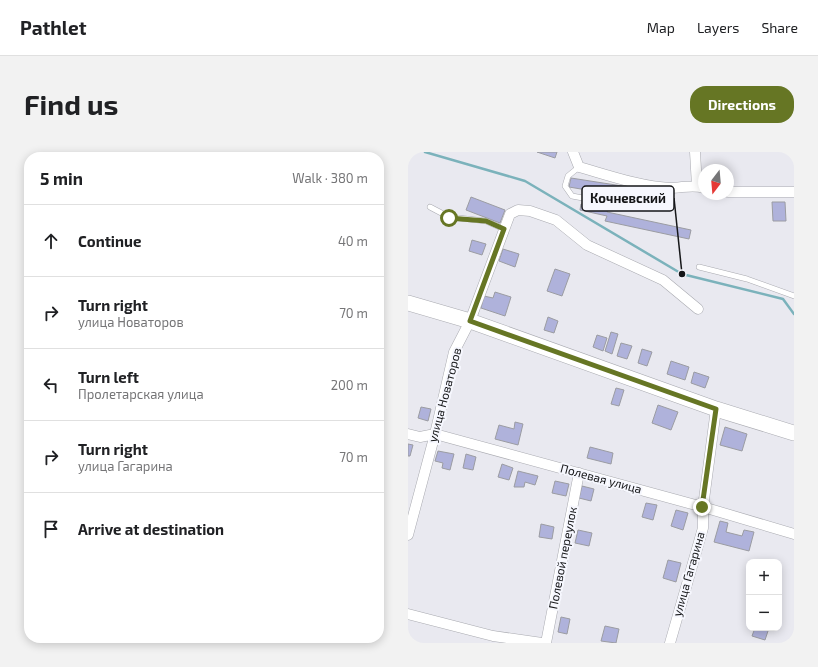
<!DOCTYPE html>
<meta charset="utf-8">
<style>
:root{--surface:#fff;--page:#f2f2f2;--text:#202124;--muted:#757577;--line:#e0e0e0;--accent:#667624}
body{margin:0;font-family:"Exo 2",sans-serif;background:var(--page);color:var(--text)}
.controls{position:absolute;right:12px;bottom:12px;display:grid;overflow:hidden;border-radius:8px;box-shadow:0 2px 10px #0003}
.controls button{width:36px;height:36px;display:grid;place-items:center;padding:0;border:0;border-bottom:1px solid var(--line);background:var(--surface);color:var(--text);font:20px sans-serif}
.compass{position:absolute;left:290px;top:12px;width:36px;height:36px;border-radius:50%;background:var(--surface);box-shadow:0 2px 10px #0003;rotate:196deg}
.stop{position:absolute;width:12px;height:12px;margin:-9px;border:3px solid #667624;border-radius:50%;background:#fff}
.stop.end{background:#667624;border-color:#fff;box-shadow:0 1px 4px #0008}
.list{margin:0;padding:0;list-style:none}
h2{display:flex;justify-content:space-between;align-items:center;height:52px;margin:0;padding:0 16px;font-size:17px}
h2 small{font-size:13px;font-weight:400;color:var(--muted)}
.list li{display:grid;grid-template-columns:26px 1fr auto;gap:12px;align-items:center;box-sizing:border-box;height:72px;padding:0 16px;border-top:1px solid var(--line)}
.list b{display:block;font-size:15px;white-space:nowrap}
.list p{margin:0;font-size:13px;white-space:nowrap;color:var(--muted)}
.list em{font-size:13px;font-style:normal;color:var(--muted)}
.icon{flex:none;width:22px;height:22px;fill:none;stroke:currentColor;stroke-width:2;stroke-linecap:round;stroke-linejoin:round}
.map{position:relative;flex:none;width:386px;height:491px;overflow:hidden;border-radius:16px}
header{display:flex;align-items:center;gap:24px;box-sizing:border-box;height:56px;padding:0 20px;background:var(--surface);border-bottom:1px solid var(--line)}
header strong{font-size:19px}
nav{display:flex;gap:22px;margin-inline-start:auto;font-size:14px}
.intro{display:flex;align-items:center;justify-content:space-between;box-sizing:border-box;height:96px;padding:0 24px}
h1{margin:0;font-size:28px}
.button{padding:10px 18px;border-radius:16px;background:var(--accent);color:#fff;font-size:14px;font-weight:700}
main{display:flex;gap:24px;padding:0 24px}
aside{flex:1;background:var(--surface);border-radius:16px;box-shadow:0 2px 10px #0003}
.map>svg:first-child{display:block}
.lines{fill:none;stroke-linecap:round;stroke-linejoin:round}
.stream{stroke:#7bb2bb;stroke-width:2.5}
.building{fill:#afb2db;stroke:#9b9ca2}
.lane-casing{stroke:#a9aab0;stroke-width:6}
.street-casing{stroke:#a9aab0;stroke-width:11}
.secondary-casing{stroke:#a9aab0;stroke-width:16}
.lane{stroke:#fff;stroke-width:5}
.street{stroke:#fff;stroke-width:10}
.secondary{stroke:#fff;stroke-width:15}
.route{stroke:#667624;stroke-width:5}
.labels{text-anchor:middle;stroke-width:4;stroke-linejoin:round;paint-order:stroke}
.street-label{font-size:12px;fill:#151618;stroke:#f6f7fe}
.leader{fill:none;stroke:#151618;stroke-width:1.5}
.callout-dot{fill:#151618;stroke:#f6f7fe;stroke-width:1.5}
.callout{fill:#f6f7fe;stroke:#151618;stroke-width:1.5}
.callout-label{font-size:13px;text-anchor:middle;font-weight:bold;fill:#151618}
</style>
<header>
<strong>Pathlet</strong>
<nav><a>Map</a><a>Layers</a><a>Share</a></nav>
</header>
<div class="intro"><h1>Find us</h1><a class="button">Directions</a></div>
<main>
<aside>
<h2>5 min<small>Walk · 380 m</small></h2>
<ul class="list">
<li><svg class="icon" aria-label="ahead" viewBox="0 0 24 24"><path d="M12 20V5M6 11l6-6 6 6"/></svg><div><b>Continue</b></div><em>40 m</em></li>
<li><svg class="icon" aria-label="right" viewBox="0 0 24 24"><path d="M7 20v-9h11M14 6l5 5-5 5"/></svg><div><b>Turn right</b><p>улица Новаторов</p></div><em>70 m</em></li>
<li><svg class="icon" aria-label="left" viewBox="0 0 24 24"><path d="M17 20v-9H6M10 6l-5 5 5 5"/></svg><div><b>Turn left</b><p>Пролетарская улица</p></div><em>200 m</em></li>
<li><svg class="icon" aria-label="right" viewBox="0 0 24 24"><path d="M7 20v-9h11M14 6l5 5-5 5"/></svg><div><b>Turn right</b><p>улица Гагарина</p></div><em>70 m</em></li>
<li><svg class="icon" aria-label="arrive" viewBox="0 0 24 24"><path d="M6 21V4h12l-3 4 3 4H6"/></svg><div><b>Arrive at destination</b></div></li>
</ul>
</aside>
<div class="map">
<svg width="386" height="491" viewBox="0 0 386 491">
<rect width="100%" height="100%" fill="#e9e9f0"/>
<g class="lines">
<path class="stream" d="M17,0L117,29L274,122L375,147L386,162"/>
</g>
<path class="building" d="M129,0H149L147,6Z
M163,26L227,36L226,46L161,35Z
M63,45L97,58L92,71L58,58Z
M364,50H377L378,69H365Z
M173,52L200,57L199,60L283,78L281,87L197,69L199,64L172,58Z
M64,88L78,92L74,103L61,99Z
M95,97L111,102L107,115L91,109Z
M147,117L162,122L154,144L139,139Z
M87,140L103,145L97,164L73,156L76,144L85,146Z
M140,165L150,169L146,181L136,178Z
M203,180L210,182L204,202L197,199Z
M189,183L199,186L195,199L185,195Z
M213,191L224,194L219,207L209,204Z
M234,197L244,200L239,214L230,211Z
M263,209L281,215L277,228L259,222Z
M286,220L301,225L297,236L283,231Z
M208,236L216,238L211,254L203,252Z
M250,253L270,260L263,278L244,271Z
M13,255L23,257L20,269L10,266Z
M107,270L115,272L110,293L87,287L91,273L106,277Z
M317,275L339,282L334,299L312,293Z
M0,292L5,293L2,304H0Z
M182,295L205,301L203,312L179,306Z
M30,299L46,302L42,318L34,316L35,311L27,309Z
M58,302L68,305L65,318L55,316Z
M94,312L105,316L101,328L90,325Z
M110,319L130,324L127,333L117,330L116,335H106Z
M147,329L161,332L158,344L144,341Z
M174,334L186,337L183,349L171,346Z
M238,351L249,353L245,368L234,365Z
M268,358L280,361L275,378L263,374Z
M312,369L320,371L318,380L334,384L336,378L346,380L341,399L306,390Z
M133,372L146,375L144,387L131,385Z
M170,378L184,381L181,394L167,391Z
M260,408L273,411L268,430L255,426Z
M153,465L162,467L159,482L150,480Z
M197,474L211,477L208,491L193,489Z
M347,476H361L357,488L344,484Z"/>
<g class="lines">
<g class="lane-casing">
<path id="lane" d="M171,15L160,24L157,34L164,44L224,55
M22,55L41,65L78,69L96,77
M291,115L339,127L386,144"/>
</g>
<g class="street-casing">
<path id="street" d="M165,0L171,15C199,23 234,35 262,36C274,36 285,32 296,36
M287,0L289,34
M320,40H386
M0,282L12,285L27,282L295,355L386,382
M0,383L27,282L46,200L62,169L102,62L110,58L122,59L148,68L179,93L255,128L290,157
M0,462L85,484L134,491
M138,491L171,321
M262,491L295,376V355L308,257"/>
</g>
<g class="secondary-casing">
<path id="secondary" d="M0,151L62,169L308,257L386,281"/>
</g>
<use href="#lane" class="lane"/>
<use href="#street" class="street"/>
<use href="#secondary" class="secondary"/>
</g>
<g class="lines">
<path class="route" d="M41,66L78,69L96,77L62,169L308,257L294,355"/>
</g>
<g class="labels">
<g class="street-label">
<text transform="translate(37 243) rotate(-75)" y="4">улица Новаторов</text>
<text transform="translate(193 327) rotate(15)" y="4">Полевая улица</text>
<text transform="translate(155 406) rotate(-79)" y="4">Полевой переулок</text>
<text transform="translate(281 422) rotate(-74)" y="4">улица Гагарина</text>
</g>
</g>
<path class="leader" d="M274 122L266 46"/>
<circle class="callout-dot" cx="274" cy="122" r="4"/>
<rect class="callout" x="174" y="34" width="92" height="25" rx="4"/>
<g class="callout-label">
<text x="220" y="51">Кочневский</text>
</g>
</svg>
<div class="controls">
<button>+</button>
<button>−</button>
</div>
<svg class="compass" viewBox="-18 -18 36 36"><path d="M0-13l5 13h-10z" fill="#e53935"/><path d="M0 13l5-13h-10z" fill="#757577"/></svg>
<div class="stop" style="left:41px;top:66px"></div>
<div class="stop end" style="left:294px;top:355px"></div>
</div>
</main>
